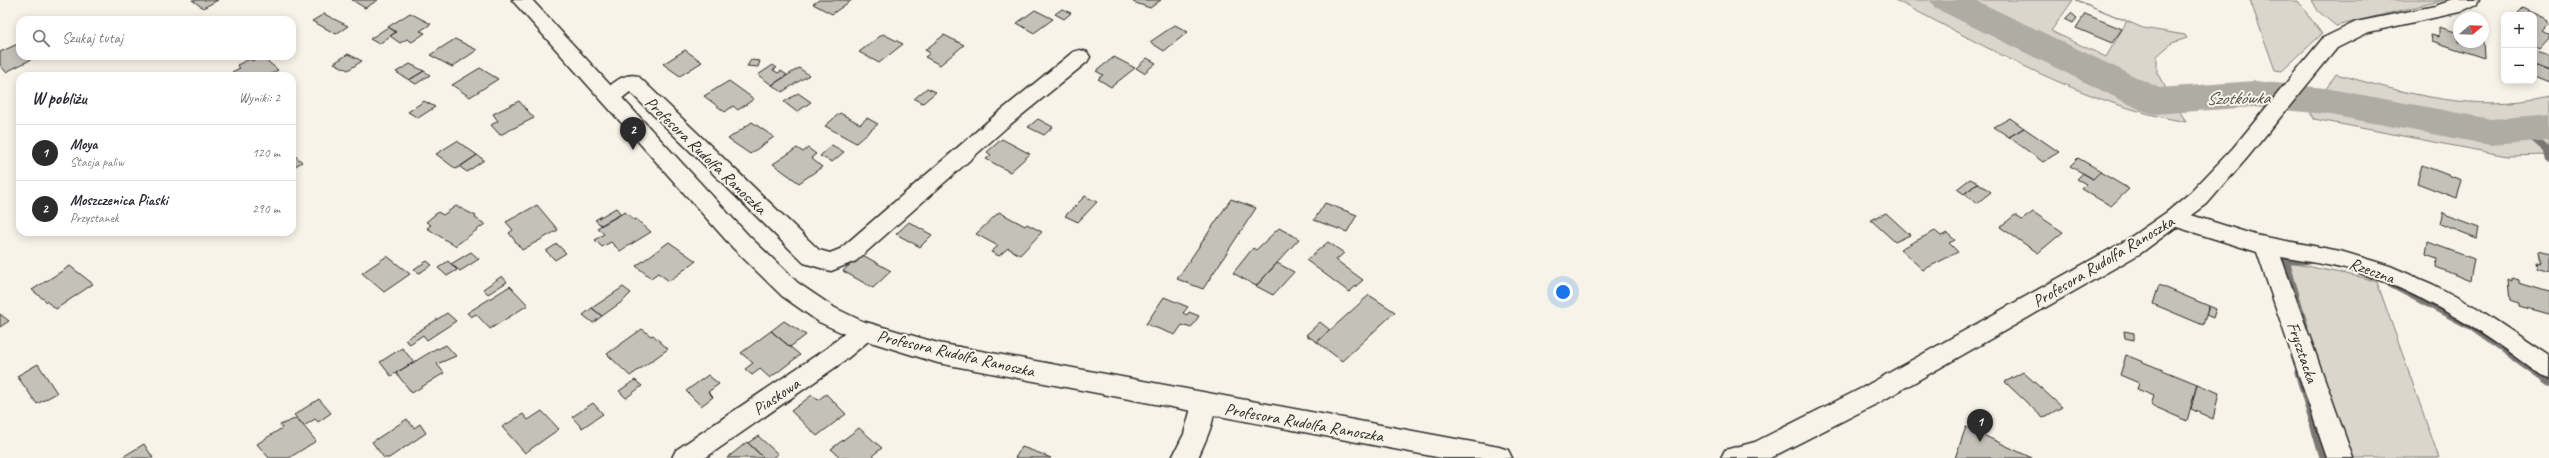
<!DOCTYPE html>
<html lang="pl">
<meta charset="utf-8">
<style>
:root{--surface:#fff;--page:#f7f7f7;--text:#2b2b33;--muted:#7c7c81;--line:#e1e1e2;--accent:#2b2b2b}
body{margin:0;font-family:Caveat,sans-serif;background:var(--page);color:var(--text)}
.controls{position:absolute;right:12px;top:12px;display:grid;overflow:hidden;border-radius:8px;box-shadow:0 2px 10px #0003}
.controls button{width:36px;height:36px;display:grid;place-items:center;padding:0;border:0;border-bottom:1px solid var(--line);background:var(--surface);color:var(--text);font:20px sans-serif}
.compass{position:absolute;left:2453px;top:12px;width:36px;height:36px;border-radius:50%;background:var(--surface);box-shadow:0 2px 10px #0003;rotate:71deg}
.you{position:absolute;left:1563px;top:292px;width:14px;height:14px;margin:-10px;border:3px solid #fff;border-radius:50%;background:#1a73e8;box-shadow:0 0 0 6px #1a73e833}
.badge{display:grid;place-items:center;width:26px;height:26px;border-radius:50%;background:var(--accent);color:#fff;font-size:13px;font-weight:700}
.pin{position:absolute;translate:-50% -33px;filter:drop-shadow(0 1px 2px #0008)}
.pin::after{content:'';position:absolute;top:21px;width:14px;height:12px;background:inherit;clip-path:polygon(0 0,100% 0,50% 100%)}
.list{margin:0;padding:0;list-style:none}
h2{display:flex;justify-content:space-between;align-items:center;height:52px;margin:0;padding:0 16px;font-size:17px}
h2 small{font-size:13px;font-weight:400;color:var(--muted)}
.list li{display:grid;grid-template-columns:26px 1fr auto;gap:12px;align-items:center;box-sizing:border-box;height:56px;padding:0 16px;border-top:1px solid var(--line)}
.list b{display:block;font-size:15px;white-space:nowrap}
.list p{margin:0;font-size:13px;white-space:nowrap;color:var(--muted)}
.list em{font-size:13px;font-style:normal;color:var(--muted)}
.icon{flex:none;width:22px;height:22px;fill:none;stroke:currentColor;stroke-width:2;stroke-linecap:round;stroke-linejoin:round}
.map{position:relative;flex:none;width:2549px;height:458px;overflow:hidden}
.search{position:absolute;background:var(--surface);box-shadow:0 2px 10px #0003;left:16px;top:16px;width:280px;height:44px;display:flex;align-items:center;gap:10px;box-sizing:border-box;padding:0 14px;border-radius:12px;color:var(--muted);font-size:15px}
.panel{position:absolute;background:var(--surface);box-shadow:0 2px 10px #0003;left:16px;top:72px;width:280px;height:164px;border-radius:12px}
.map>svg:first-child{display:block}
.green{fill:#dad6cc;stroke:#82807c}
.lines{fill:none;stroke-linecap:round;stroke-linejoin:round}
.stream{stroke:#7a7874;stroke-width:7}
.river{fill:#afaca4;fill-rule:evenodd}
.building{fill:#c4c1b9;stroke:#2b2b2b}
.street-casing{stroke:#2b2b2b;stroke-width:3}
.secondary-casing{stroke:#2b2b2b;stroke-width:3}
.street{fill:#f7f3e8;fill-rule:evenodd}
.secondary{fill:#f7f3e8;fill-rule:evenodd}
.labels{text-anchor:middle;stroke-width:4;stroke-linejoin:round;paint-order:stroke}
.street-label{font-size:17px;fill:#2b2b2b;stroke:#f7f3e8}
.water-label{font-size:18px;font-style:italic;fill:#53524f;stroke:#f7f3e8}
</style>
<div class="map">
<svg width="2549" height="458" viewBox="0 0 2549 458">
<rect width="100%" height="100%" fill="#f7f3e8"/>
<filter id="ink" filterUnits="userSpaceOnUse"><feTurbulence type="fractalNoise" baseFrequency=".025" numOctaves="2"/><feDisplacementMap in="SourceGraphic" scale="8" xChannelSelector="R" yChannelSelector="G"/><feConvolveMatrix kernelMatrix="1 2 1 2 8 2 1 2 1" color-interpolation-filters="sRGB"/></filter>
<g filter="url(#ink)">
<path class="green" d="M1895,0H2073L2051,31L2106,57L2127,21L2076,0H2077L2143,28L2185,35L2187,38L2172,43L2157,56V73L2186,122C2082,104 1988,47 1895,0Z
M2250,0H2297L2322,34L2282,71L2275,70Z
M2312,0H2444L2336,26L2318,11Z
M2336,74C2406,93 2476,114 2549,96V155L2507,156L2314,119L2310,113Z
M2281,261L2365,278L2377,282L2439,458H2350Z"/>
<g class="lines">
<path class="stream" d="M2524,130L2547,150L2549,159
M2390,284L2470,326L2549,383
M2305,326L2286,261H2308
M2298,372L2323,458"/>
<path class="river" d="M1930,0H1975L2159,88L2254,81L2325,88L2491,119L2549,114V140L2491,145L2325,114L2254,107L2154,114L2141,110L1935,8Z"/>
</g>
<path class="building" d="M192,0H218L203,8Z
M352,0H378L365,8Z
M819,0H852L832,14L813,4Z
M1133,0H1161L1150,8L1133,2Z
M2523,8L2549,20V24L2542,31L2549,35V39L2540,49L2534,46V15H2516Z
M1062,9L1071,13L1064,19L1055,14Z
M1035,10L1053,19L1034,33L1017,23Z
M410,13L431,24L420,31L425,33L412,42L407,39L400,43L390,36L396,32L388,27Z
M2071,13L2077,18L2073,23L2065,19Z
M324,14L348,26L336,34L312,21Z
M2085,14L2122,29L2112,43L2076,28Z
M1175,25L1188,32L1164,51L1150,42Z
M388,27L396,32L379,44L370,39Z
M2439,27L2459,33V42H2483V40L2484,58L2432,41L2431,35L2439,37Z
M883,34L903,44L879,63L859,52Z
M944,35L964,45L940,65L925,57L930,53L925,50Z
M455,39L477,50L452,67L430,55Z
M20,43V56H38L6,72L0,65V52Z
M685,50L702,62L680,76L663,64Z
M2534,50L2549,55V70L2534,64Z
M348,54L362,61L348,70L334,63Z
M261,56L278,70L267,76H236L232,72L240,68L237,65L250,59L252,61Z
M1114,57L1135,68L1111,87L1098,79L1103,75L1096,71Z
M1147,58L1156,63L1144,73L1136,68Z
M751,60L760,61L758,67L747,66Z
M410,64L424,71L409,80L396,72Z
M2534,64L2549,70V83L2534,77Z
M773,65L777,68L773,70L778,73L781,71L787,75L772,85L758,75Z
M480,68L498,79L470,97L452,85Z
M799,68L809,75L782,92L772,85Z
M424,71L430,75L416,84L409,80Z
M729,81L754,99L738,110L733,106L725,112L704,96Z
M927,88L936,92L923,103L914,99Z
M798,93L811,102L797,112L784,102Z
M424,101L435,107L418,118L408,112Z
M519,101L534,118L500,135L491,125L498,121L493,114Z
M840,113L860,124L867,118L878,124L856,143L825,126Z
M2010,118L2024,128L2009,137L1994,127Z
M1038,119L1053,127L1044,135L1028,127Z
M752,122L774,137L750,154L728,139Z
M2024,128L2059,152L2043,162L2009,137Z
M1002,139L1030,154L1010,172L986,159L991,155L987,152Z
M457,141L477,155L456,169L436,154Z
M832,145L844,152L832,162L820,156Z
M797,148L803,152L808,148L816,154L811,158L822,167L799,183L773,164Z
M292,153L302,162L292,168Z
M477,155L484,160L467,172L460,167Z
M2078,158L2101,171L2093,179L2070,166Z
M2422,165L2461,180L2456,198L2417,183Z
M2100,172L2129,189L2111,206L2081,189L2086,184L2077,179L2083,173L2093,179Z
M1970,179L1978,183L1964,194L1957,189Z
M1978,183L1991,192L1977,203L1964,194Z
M1085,196L1097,202L1078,222L1065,216Z
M1231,199L1256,208L1203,289L1177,279Z
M1325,203L1357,215L1347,232L1314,220Z
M537,205L558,230L522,250L509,233L513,230L506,222Z
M456,206L476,216L475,218L485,224L455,246L427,228L431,225L426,222L438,212L443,215Z
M616,208L621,214L601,225L595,220Z
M625,212L634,220L636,219L651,232L620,251L611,242L602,247L595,240L604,234L597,228Z
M999,212L1025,226L1027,224L1042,232L1020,255L1008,248L999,256L991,252L998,246L976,234Z
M2033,212L2063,232L2038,253L2000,227L2015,215L2022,220Z
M2443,212L2446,216L2479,228L2477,238L2440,224Z
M1886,213L1910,235L1895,242L1871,220Z
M909,222L932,235L920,247L896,234Z
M1279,228L1299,239L1256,286L1233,273L1253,248L1256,250Z
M1935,231L1941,236L1947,233L1955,240L1949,243L1958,252L1923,270L1900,249Z
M669,242L696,261L669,281L658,273L651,278L636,266Z
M1328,242L1344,253L1336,260L1363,280L1349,292L1306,260Z
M2428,242L2474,259L2470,281L2436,267L2437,258L2426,254Z
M557,244L566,253L555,260L546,251Z
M2538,251L2549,254V272L2537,268L2536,262L2540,263Z
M471,252L479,259L460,271L451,264Z
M861,254L891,271L873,288L843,271Z
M387,256L410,274L384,292L362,273Z
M427,261L432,265L419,273L414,269Z
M448,261L457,270L447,276L438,268Z
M1277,263L1294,272L1273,295L1256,286Z
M70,266L93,284L56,309L32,290Z
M502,276L507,282L488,294L483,289Z
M2512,278L2519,280V283L2549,292V314L2520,306V303L2510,300L2508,279L2512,281Z
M2159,285L2209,306L2203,325L2153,304Z
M510,286L528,305L490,329L476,314L471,317L467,313Z
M623,287L631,293L623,301L602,316L592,308Z
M1369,295L1395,312L1342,361L1317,342Z
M1164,297L1188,307L1183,313L1187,315L1189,312L1199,316L1191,328L1182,325L1175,335L1146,324Z
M2209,306L2216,309L2213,318L2206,315Z
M592,308L602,316L593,323L583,315Z
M447,313L456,321L427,340L423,335L410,344L405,340Z
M0,314L9,321L0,327Z
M784,321L806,335L790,347L771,331Z
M1320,322L1330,330L1317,342L1306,335Z
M642,329L651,336L653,335L668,349L630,376L607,354Z
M771,331L800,355L770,378L760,369L752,375L745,369L753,363L741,353Z
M2124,331L2134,333V340L2125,338Z
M446,345L456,356L437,364L444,373L412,393L396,373L437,348L438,349Z
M402,348L414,362L391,376L380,362Z
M2126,355L2197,384L2187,421L2151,405L2154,396L2137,389L2139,383L2120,375Z
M38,364L57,393L37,404L17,376Z
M2023,372L2062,407L2043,418L2005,382Z
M708,375L719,384L708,392L713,397L701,406L686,391Z
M635,380L642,386L626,398L619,391Z
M2197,384L2219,393L2213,419L2191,409Z
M826,394L846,414L817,436L791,411L812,395L818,400Z
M319,399L331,413L318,422L315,419L304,426L294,415Z
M593,403L603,414L582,428L572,417Z
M542,411L559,429L525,453L502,427L523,414L528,420Z
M297,418L316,441L289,458H269L257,444L282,428L280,425Z
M407,419L414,428L420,424L426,433L389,458H384L372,442Z
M1966,427L2032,458H1955Z
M859,428L882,448L873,455L875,458H841L831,449Z
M758,436L778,454L772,458H764L748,443Z
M747,442L764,458H727Z
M144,444L153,458H121Z
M1022,447L1039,453L1051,458H1015Z"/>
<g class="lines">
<g class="street-casing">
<path id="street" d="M1080,50L1087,52L1090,57L1087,62L1007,127L856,261L831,271L804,263L630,92C621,99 616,105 604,102L601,97C608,85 624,72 638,76L819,250L830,253L840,249L993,117L1073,52Z
M2175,210L2255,235L2340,251L2390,266L2434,285L2477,308L2549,356V379L2541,376C2487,334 2427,295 2362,274C2336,265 2308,262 2281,257L2353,458H2327L2257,252L2167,224L2164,218L2167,212Z
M864,322L872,324L876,331L872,338L843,362L705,458H672L676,450L827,348L856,324Z
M1203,394L1212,397C1220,414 1205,441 1198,458H1172L1184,434L1194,397Z"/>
</g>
<g class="secondary-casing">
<path id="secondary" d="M512,0H532L749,236L798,283L835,308L862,321L938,343L1499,447L1508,450L1512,458H1442L938,363L845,334L819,322L782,296L733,248Z
M2453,0H2479L2477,4L2460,12L2369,32L2337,48L2247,158L2207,204L2141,253L1880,402L1770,458H1721L1725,450L1755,442L1862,388L2125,241L2167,212L2191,192L2233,148L2323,38L2356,22L2435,6Z"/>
</g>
<use href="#street" class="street"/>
<use href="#secondary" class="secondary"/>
</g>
</g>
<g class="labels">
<g class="street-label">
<text transform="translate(706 155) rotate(44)" y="6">Profesora Rudolfa Ranoszka</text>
<text transform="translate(2103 261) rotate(-31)" y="6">Profesora Rudolfa Ranoszka</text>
<text transform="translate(2372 270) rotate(20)" y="6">Rzeczna</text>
<text transform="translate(2303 352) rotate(71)" y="6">Frysztacka</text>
<text transform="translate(956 353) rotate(13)" y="6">Profesora Rudolfa Ranoszka</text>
<text transform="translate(776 396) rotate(-34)" y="6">Piaskowa</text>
<text transform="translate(1304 422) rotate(10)" y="6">Profesora Rudolfa Ranoszka</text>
</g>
<g class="water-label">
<text transform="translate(2238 98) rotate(-1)" y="6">Szotkówka</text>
</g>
</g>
</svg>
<div class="controls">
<button>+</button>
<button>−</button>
</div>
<svg class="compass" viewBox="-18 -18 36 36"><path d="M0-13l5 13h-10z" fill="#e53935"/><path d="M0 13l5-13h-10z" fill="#7c7c81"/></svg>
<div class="you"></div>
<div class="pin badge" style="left:1980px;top:442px">1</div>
<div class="pin badge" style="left:633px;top:150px">2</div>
<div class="search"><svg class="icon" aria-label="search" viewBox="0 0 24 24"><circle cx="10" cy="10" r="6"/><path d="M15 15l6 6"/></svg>Szukaj tutaj</div>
<section class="panel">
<h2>W pobliżu<small>Wyniki: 2</small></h2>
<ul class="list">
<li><span class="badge">1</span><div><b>Moya</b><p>Stacja paliw</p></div><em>120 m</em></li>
<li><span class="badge">2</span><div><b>Moszczenica Piaski</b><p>Przystanek</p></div><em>290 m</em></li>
</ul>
</section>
</div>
